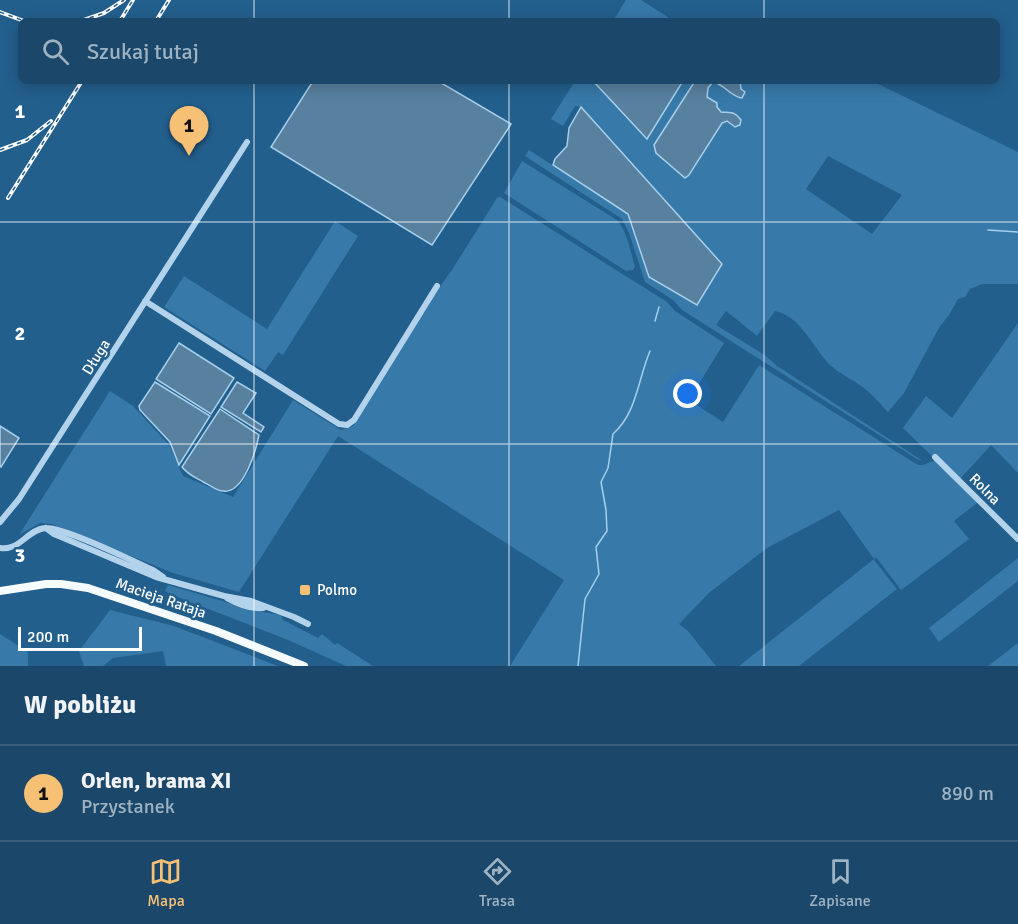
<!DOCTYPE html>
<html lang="pl">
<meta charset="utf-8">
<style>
:root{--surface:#1a476a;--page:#275172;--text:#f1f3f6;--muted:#9fb2c1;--line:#385f7e;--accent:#f6c075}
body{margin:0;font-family:Signika,sans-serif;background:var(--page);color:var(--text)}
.scale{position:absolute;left:18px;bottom:15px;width:124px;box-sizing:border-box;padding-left:6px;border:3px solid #fff;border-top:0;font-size:16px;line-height:21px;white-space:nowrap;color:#fff;-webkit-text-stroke:4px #235f8d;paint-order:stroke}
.you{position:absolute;left:688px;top:394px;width:21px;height:21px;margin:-15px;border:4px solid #fff;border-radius:50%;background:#1a73e8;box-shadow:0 0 0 9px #1a73e833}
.badge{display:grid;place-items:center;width:39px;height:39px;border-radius:50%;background:var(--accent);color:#111;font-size:20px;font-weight:700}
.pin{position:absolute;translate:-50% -50px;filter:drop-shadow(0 2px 3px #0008)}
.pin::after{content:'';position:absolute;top:32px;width:21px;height:18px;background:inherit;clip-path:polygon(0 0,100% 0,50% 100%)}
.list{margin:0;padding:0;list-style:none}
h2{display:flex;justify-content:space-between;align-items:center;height:78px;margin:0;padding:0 24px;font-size:26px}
h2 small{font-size:20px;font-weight:400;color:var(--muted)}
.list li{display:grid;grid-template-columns:39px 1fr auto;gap:18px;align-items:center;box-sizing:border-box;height:96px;padding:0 24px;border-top:2px solid var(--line)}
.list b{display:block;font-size:22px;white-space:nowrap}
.list p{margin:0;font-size:20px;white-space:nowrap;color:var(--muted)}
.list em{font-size:20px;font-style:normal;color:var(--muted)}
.icon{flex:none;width:33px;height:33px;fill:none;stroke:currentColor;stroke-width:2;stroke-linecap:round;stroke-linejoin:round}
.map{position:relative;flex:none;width:1018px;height:666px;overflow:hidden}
.search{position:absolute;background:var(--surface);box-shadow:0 3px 15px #0003;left:18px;right:18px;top:18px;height:66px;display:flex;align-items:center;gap:15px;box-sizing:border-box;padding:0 21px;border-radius:9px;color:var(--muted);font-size:22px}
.sheet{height:174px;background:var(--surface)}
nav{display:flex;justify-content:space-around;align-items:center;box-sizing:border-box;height:84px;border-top:2px solid var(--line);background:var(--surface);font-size:16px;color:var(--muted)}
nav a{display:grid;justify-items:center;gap:3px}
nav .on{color:var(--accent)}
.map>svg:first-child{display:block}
.green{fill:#3779a9;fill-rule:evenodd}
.water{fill:#58809f;stroke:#a6cfec;stroke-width:1.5}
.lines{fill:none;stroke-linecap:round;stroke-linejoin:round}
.stream{stroke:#a6cfec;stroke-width:1.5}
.minor{stroke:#b2d3eb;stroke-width:6}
.major{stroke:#f6fbfe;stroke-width:8}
.rail-casing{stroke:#fff;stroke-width:4}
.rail{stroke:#235f8d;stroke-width:1.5;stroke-dasharray:4.5;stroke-linecap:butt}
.grid{fill:none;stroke:#fff;stroke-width:1.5;stroke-opacity:0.55}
.poi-dot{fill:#f6c075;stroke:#235f8d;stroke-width:2}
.labels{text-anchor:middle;stroke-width:5;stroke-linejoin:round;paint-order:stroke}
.street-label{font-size:15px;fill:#fff;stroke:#235f8d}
.poi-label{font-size:15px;fill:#fff;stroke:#235f8d;text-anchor:start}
.grid-label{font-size:20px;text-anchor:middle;font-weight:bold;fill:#fff;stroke:#235f8d;stroke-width:5;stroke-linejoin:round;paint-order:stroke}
</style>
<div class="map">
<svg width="1018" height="666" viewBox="0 0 1018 666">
<rect width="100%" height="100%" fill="#235f8d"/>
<path class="green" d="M626,0H641L674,21H613Z
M575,81H695L654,145L656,153L685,178L690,175L722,123L727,121V112H721L716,107L717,103L707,97L708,88L713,82H717L737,97L741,90L740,81H872L1018,152V284H982L970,289L965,297L958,299L949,315L940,326L904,393L888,412C880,404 873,395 865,389C854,380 841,375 830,365C812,347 802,317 775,311L757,336L726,311L716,325L765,355L777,366L923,461L917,459L682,310L673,300L645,282L629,233L622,219L525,156L529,150L628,214L649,277L721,264L581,107L575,106L563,126L551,119ZM828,156L902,195L872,234L806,189Z
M522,161L617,220C627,231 631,253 635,267L633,270L626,271L504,193Z
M500,197L667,302L675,311L724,343L689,400L723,422L759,365L918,465H923L936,460L978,502L954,521L969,539L901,590L876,557L874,560L897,589L799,666H739L874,559L839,510L767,548L709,593L679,624L688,631L716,666H510L564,580L338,436L239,592L173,573L52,524L40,523L19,535L110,391L133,406L170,446L183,476L233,497L293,400L341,430L353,426L439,288L452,270L497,198Z
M335,221L358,236L283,355L278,352L265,371L164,307L184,276L267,329Z
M1018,323V473L991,445L960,479L935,454L932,456L903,428L926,396L952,418Z
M1018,558V581L939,642L929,628Z
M168,585L256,611L281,615L283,620L318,638L322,634L335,645L337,643L373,666H346L288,640L175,596L165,591Z
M110,610L174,626L278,666H166L163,651L113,658L103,666H84L79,651Z
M0,634L28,652V666H0Z
M1018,643V666H988Z"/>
<path class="water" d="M313,81H438L511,124L432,245L271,147Z
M593,81H683L647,139Z
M695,81H740L741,89L745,92L742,98C731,97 724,84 713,82L708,88L707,97L717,103V107L721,112C731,113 735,111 741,120L740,125L735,127L727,121L722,123L689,175L685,178L656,153L654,145Z
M581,107L722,264L697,305L649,277L628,214L553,165L555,159L567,146L569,128Z
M179,343L234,378L211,414L156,379Z
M155,382L210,416L179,465L170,442L140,410L139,406Z
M237,382L256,393L243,413L264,427L261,432L221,407Z
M220,409L259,435C256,450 244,494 223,491C217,491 210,485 205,483C197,478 188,475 182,467Z
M0,426L19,438L1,467L0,466Z"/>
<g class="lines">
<path class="stream" d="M988,230L1018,232
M655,321L659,307
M578,666L585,599L599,574L596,547L607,531L606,510L601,482L608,468L613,434C637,413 638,379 650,351"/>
<path class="minor" d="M145,301L339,424L347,425L354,420L437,286
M935,457L1018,539
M0,522L19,499L247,142
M46,528L54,534L156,577L224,596L251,601L294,617L308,624
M0,548C20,551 27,530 45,528C62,526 133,561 153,570L163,577
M227,598C238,604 251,609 263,608"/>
<path class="major" d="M0,591L46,584H61L88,588L216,631L304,666"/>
<g class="rail-casing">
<path id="rail" d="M0,12L24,21
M81,21L104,13L124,0
M120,21L133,0
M156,21L169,0
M0,150L27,140L51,121
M8,198L82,81"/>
</g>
<use href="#rail" class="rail"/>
</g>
<path class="grid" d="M254,0V21M509,0V21M764,0V21M254,81V666M509,81V666M764,81V666M0,222H1018M0,444H1018"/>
<rect class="poi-dot" x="299" y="584" width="12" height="12" rx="3"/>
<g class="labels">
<g class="street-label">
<text transform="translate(96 357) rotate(-58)" y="5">Długa</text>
<text transform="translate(985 489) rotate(45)" y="5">Rolna</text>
<text transform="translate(161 598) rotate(19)" y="5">Macieja Rataja</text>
</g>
<g class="poi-label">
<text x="317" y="595">Polmo</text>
</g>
</g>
<g class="grid-label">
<text x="20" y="118">1</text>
<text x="20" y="340">2</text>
<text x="20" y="562">3</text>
</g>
</svg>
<div class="scale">200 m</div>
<div class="you"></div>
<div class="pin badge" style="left:189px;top:156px">1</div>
<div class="search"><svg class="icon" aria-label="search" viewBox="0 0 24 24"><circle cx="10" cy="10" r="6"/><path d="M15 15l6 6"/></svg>Szukaj tutaj</div>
</div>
<section class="sheet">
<h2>W pobliżu<small></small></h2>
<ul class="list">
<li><span class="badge">1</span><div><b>Orlen, brama XI</b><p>Przystanek</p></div><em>890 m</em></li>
</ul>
</section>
<nav>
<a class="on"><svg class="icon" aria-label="map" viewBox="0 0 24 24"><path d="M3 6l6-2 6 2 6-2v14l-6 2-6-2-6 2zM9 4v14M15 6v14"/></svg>Mapa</a>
<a><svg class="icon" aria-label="directions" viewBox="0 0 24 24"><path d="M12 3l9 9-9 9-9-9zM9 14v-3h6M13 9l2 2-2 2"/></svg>Trasa</a>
<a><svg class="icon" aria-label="saved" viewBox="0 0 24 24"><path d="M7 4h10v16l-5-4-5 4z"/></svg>Zapisane</a>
</nav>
